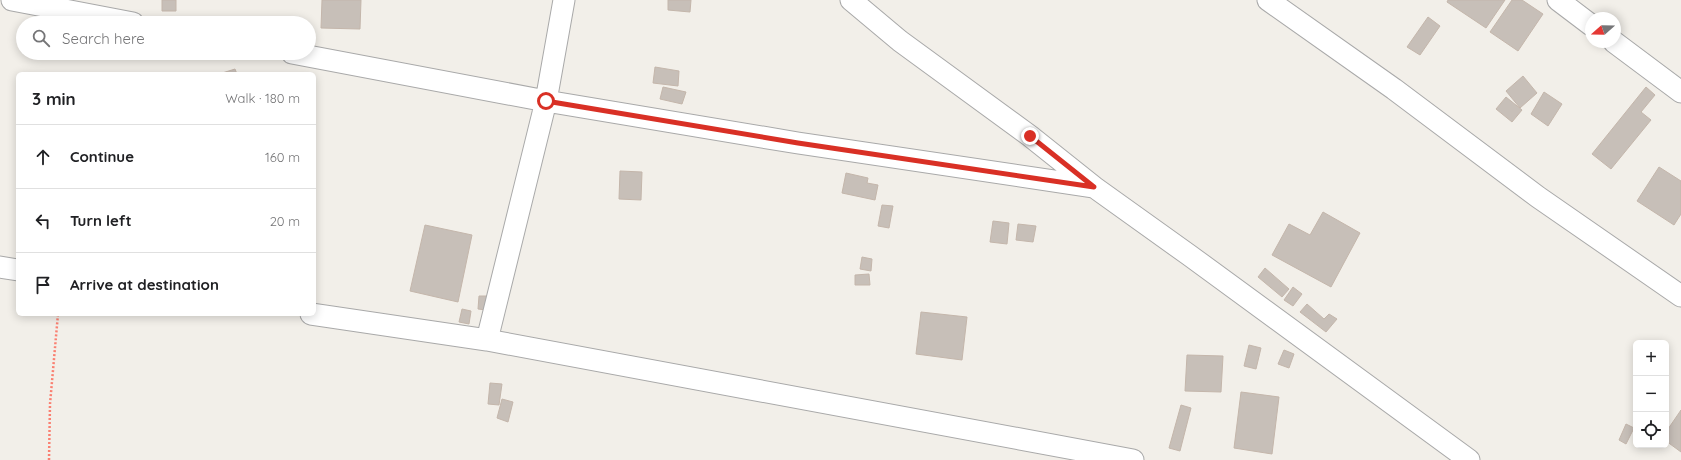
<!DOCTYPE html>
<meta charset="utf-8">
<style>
:root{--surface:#fff;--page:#f2f2f2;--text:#202124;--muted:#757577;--line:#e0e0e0}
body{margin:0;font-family:Quicksand,sans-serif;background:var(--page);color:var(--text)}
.controls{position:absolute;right:12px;bottom:12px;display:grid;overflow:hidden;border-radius:6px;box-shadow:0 2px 10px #0003}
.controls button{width:36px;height:36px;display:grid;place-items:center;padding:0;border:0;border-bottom:1px solid var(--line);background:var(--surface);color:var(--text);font:20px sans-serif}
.compass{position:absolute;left:1585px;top:12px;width:36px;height:36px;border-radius:50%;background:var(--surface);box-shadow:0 2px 10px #0003;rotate:250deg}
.stop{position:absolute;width:12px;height:12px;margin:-9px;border:3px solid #d93025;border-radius:50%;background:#fff}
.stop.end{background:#d93025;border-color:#fff;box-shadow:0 1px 4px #0008}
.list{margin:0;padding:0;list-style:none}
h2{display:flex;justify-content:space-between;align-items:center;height:52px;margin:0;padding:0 16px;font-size:17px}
h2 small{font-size:13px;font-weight:400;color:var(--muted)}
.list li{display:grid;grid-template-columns:26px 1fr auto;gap:12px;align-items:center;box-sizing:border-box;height:64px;padding:0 16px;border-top:1px solid var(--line)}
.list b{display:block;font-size:15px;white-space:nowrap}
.list em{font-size:13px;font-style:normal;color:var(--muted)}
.icon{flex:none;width:22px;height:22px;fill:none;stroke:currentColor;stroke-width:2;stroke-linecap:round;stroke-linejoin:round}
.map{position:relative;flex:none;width:1681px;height:460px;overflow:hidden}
.search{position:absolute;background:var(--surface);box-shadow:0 2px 10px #0003;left:16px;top:16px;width:300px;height:44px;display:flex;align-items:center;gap:10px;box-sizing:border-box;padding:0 14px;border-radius:22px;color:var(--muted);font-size:15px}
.panel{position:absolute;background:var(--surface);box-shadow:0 2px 10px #0003;left:16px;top:72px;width:300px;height:244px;border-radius:6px}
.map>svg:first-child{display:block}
.building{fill:#c7bfb8;stroke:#c4b6ab}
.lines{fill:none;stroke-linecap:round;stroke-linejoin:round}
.street-casing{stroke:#a9a9a9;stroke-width:23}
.path{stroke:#fa8072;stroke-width:2.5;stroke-dasharray:2 2;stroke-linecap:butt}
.street{stroke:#fff;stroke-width:21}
.route{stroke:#d93025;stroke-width:5}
</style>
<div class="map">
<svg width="1681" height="460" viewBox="0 0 1681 460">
<rect width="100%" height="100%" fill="#f2efe9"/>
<path class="building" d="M162,0H176V11H162Z
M322,0H361L360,29L321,28Z
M668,0H691L690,12L668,10Z
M1448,0H1505L1486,28L1447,2Z
M1512,0H1522L1543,14L1518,51L1490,32Z
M1428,17L1440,26L1420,55L1407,47Z
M655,67L679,71L678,86L653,83Z
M235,69L237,74H219Z
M1523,76L1537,93L1520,108L1506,91Z
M663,87L686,92L682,104L660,99Z
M1646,87L1655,95L1641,112L1651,120L1611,169L1592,154Z
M1544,92L1562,104L1548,126L1531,114Z
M1506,97L1522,110L1512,122L1496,109Z
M1659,167L1681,181V214L1674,225L1637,201Z
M620,171L642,172L641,200L619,199Z
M846,173L868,178L867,183L878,185L875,200L842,193Z
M882,205L893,206L889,228L878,226Z
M1323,212L1360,233L1331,287L1272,255L1289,224L1310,235Z
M993,221L1009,223L1007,244L990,242Z
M1018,224L1036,226L1033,242L1016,240Z
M425,225L472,235L458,302L410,291Z
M862,257L872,259L871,271L860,269Z
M1265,268L1289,289L1282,297L1258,277Z
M869,274L870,285H855V275Z
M1293,287L1302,294L1293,306L1284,300Z
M479,296H487L486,310L478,309Z
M1307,304L1324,319L1329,314L1337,319L1326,332L1300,312Z
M462,309L471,311L469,324L459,322Z
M921,312L967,317L962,360L916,354Z
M1249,345L1261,348L1256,369L1244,366Z
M1284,350L1294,354L1289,368L1278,364Z
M1187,355L1223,356L1221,392L1185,391Z
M490,383L502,384L499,405L488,404Z
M1241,392L1279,397L1272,454L1234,448Z
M502,399L513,402L508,422L497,418Z
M1181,405L1191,408L1180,451L1169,448Z
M1681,410V452L1666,441V432Z
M1626,424L1634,428L1626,444L1619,440Z"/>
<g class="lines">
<g class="street-casing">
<path id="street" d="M12,0L133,23
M851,0L900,41L1030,136L1094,187
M1268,0L1394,89L1538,197L1681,296
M1558,0L1591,25
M1614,42L1681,92
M292,53L546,101L798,143L1094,187L1189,255L1469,460
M0,267L18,270
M311,314L487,340L1133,460
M487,340L546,101L564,0"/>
</g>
<path class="path" d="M49,460L50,404L58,314"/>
<use href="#street" class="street"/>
</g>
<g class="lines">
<path class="route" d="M546,101L798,143L1094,187L1030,136"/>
</g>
</svg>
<div class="controls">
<button>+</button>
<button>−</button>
<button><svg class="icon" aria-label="locate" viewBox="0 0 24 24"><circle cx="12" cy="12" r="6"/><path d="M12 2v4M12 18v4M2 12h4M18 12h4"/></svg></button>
</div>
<svg class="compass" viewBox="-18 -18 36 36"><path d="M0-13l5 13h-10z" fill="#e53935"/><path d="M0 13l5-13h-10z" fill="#757577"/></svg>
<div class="stop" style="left:546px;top:101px"></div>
<div class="stop end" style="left:1030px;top:136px"></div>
<div class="search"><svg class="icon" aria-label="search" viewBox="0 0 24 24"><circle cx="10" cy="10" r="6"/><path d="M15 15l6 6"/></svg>Search here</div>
<section class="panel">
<h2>3 min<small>Walk · 180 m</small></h2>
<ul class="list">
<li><svg class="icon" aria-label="ahead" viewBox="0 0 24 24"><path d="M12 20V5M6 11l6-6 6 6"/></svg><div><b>Continue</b></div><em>160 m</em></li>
<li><svg class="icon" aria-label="left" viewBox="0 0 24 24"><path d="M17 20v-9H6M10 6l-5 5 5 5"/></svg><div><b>Turn left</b></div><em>20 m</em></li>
<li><svg class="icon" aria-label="arrive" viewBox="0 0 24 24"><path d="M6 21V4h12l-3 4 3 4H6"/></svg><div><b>Arrive at destination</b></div></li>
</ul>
</section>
</div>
